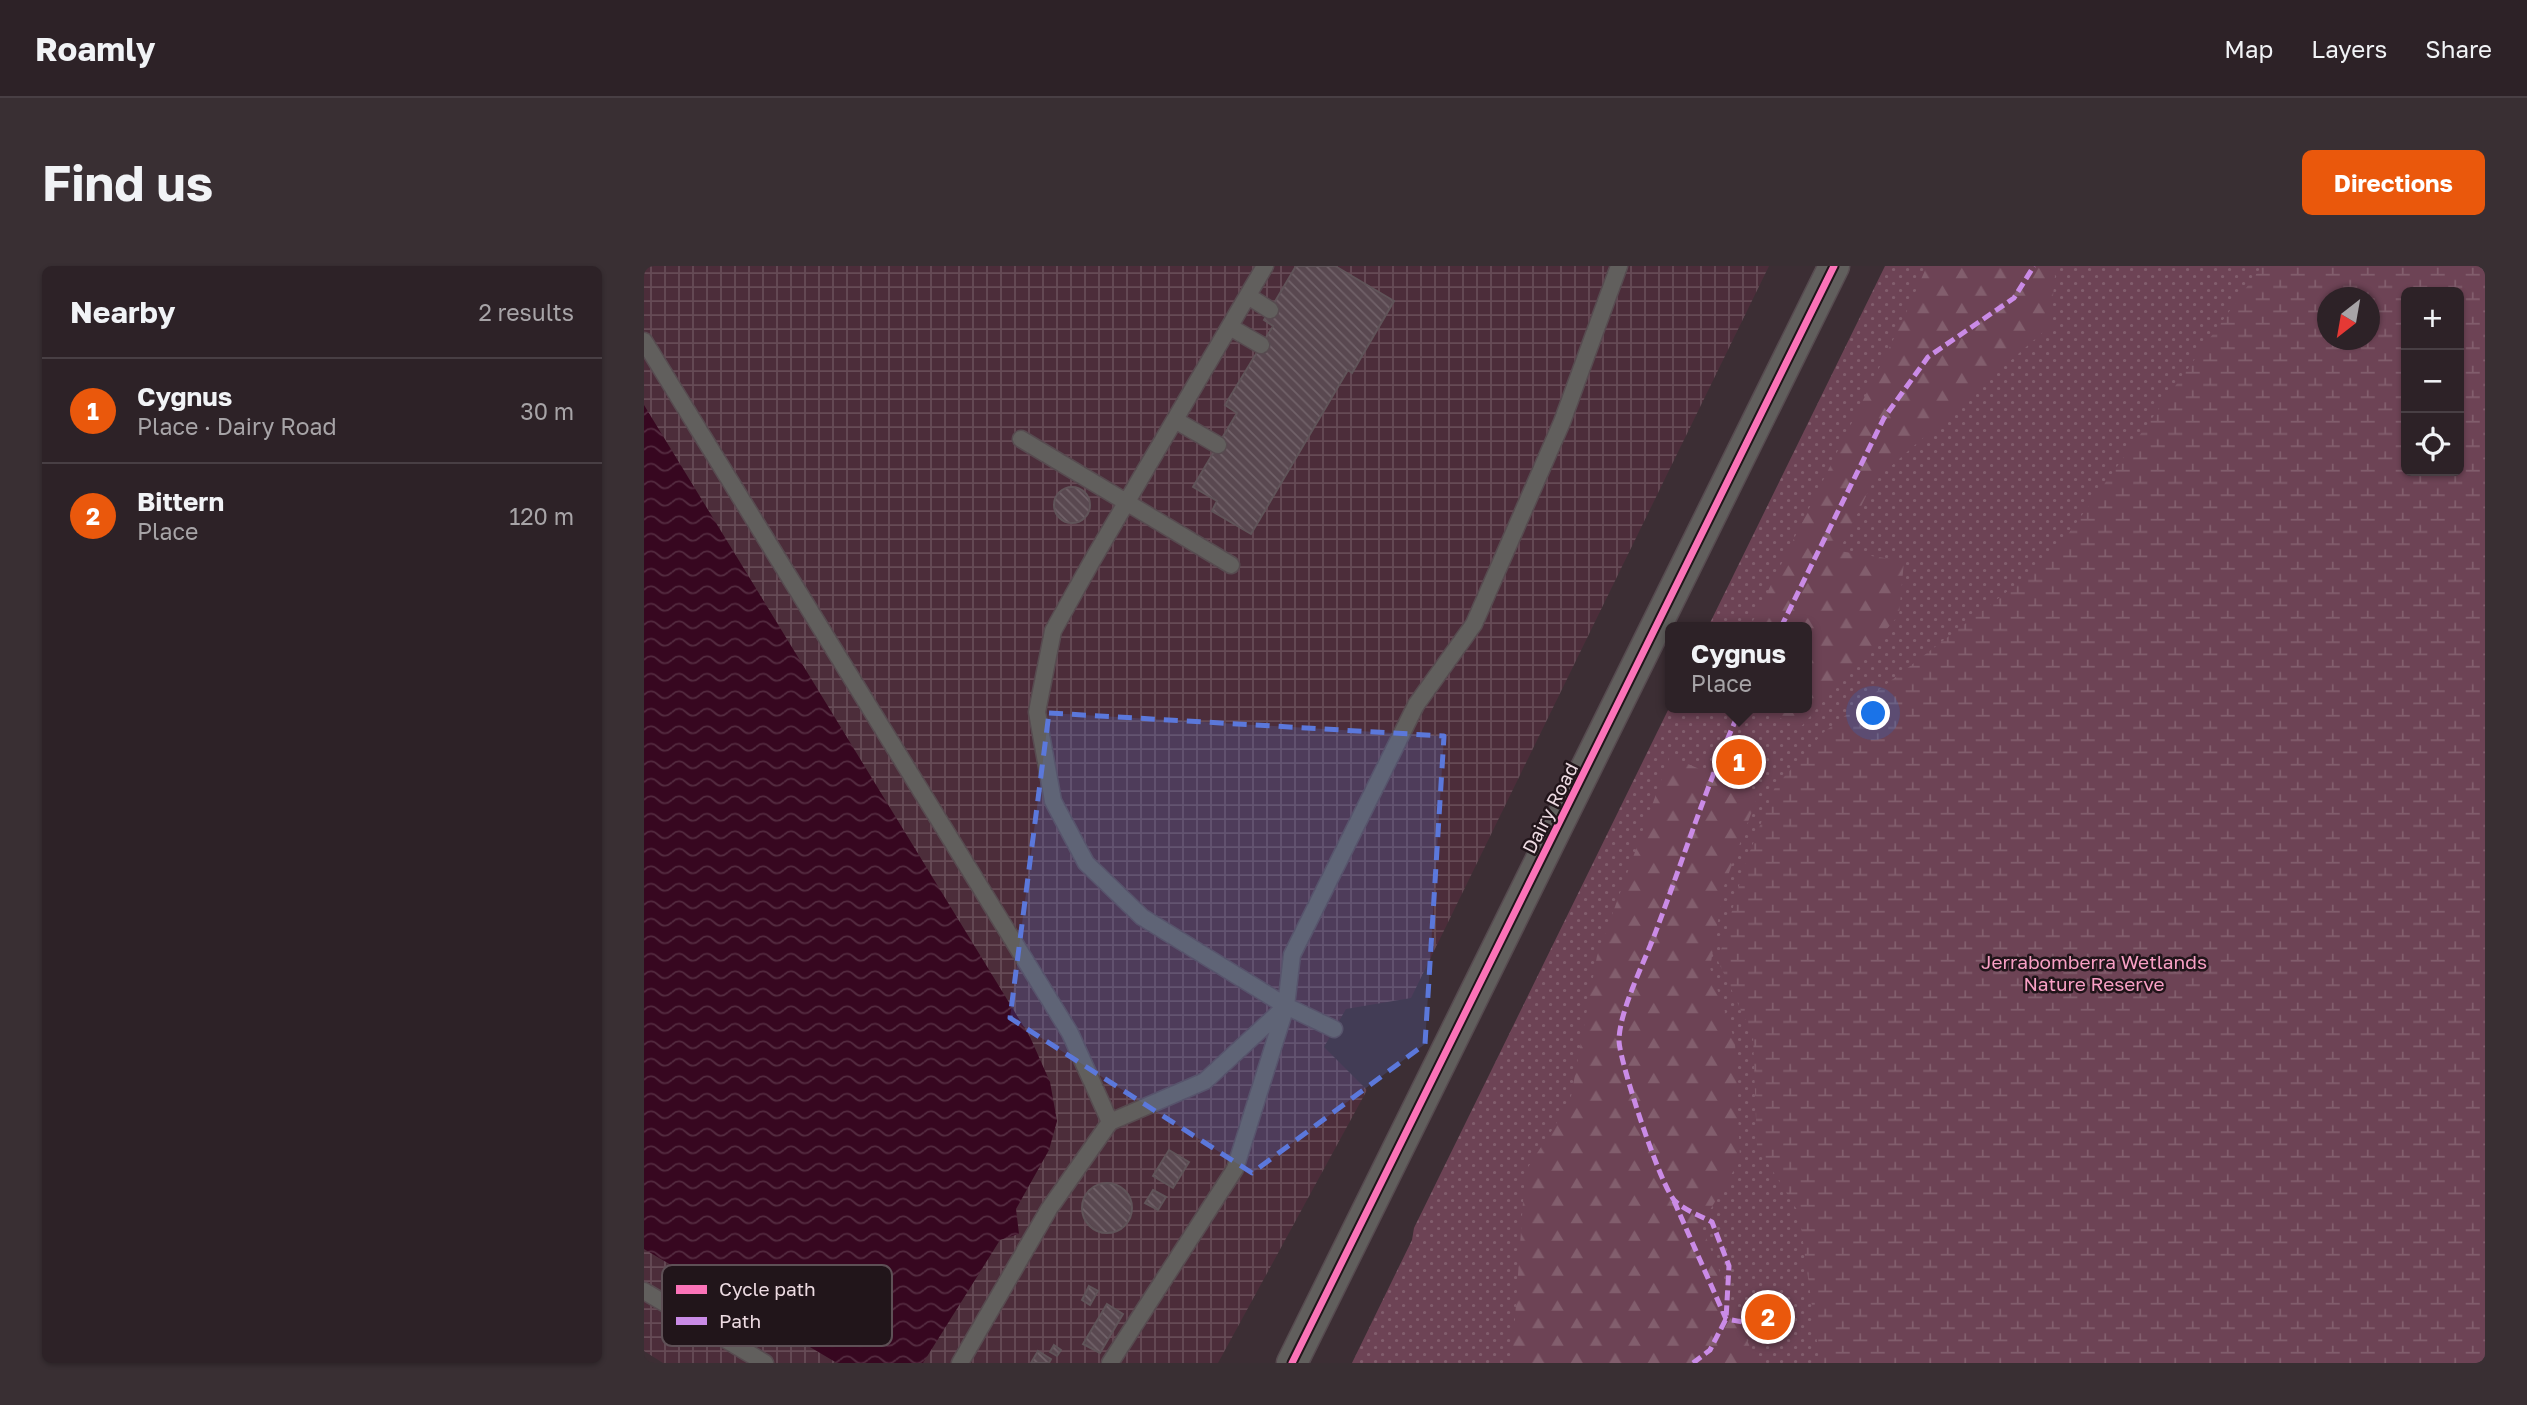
<!DOCTYPE html>
<meta charset="utf-8">
<style>
:root{--surface:#2d2227;--page:#392f33;--text:#f1f3f6;--muted:#a7a4a7;--line:#483f44;--accent:#ea580c}
body{margin:0;font-family:"Golos Text",sans-serif;background:var(--page);color:var(--text)}
.controls{position:absolute;right:21px;top:21px;display:grid;overflow:hidden;border-radius:10px;box-shadow:0 2px 5px #0004}
.controls button{width:63px;height:63px;display:grid;place-items:center;padding:0;border:0;border-bottom:2px solid var(--line);background:var(--surface);color:var(--text);font:35px sans-serif}
.compass{position:absolute;left:1673px;top:21px;width:63px;height:63px;border-radius:50%;background:var(--surface);box-shadow:0 2px 5px #0004;rotate:211deg}
.you{position:absolute;left:1230px;top:448px;width:24px;height:24px;margin:-18px;border:5px solid #fff;border-radius:50%;background:#1a73e8;box-shadow:0 0 0 10px #1a73e833}
.badge{display:grid;place-items:center;width:46px;height:46px;border-radius:50%;background:var(--accent);color:#fff;font-size:23px;font-weight:700}
.pin{position:absolute;translate:-50% -50%;border:4px solid #fff;box-shadow:0 2px 7px #0006}
.popup{position:absolute;left:1021px;top:356px;width:147px;height:91px;box-sizing:border-box;display:grid;place-content:center;border-radius:10px;background:var(--surface);filter:drop-shadow(0 2px 5px #0005);font-size:23px;white-space:nowrap;color:var(--muted)}
.popup b{font-size:26px;color:var(--text)}
.popup::after{content:'';position:absolute;left:50%;top:100%;margin-left:-14px;border:14px solid transparent;border-top-color:var(--surface)}
.list{margin:0;padding:0;list-style:none}
h2{display:flex;justify-content:space-between;align-items:center;height:91px;margin:0;padding:0 28px;font-size:30px}
h2 small{font-size:23px;font-weight:400;color:var(--muted)}
.list li{display:grid;grid-template-columns:46px 1fr auto;gap:21px;align-items:center;box-sizing:border-box;height:105px;padding:0 28px;border-top:2px solid var(--line)}
.list b{display:block;font-size:26px;white-space:nowrap}
.list p{margin:0;font-size:23px;white-space:nowrap;color:var(--muted)}
.list em{font-size:23px;font-style:normal;color:var(--muted)}
.icon{flex:none;width:38px;height:38px;fill:none;stroke:currentColor;stroke-width:2;stroke-linecap:round;stroke-linejoin:round}
.map{position:relative;flex:none;width:1841px;height:1097px;overflow:hidden;border-radius:10px}
header{display:flex;align-items:center;gap:42px;box-sizing:border-box;height:98px;padding:0 35px;background:var(--surface);border-bottom:2px solid var(--line)}
header strong{font-size:33px}
nav{display:flex;gap:38px;margin-inline-start:auto;font-size:24px}
.intro{display:flex;align-items:center;justify-content:space-between;box-sizing:border-box;height:168px;padding:0 42px}
h1{margin:0;font-size:49px}
.button{padding:18px 32px;border-radius:10px;background:var(--accent);color:#fff;font-size:24px;font-weight:700}
main{display:flex;gap:42px;padding:0 42px}
aside{flex:1;background:var(--surface);border-radius:10px;box-shadow:0 2px 5px #0004}
.map>svg:first-child{display:block}
.industrial{fill:url(#industrial-grid)}
.green{fill:url(#green-dots);fill-rule:evenodd}
.forest{fill:url(#forest-firs)}
.wetland{fill:url(#wetland-marsh);fill-rule:evenodd}
.water{fill:url(#water-waves)}
.building{fill:url(#building-back-hatch);stroke:#605459;stroke-width:2}
.lines{fill:none;stroke-linecap:round;stroke-linejoin:round}
.lane-casing{stroke:#574b50;stroke-width:19}
.street-casing{stroke:#574b50;stroke-width:33}
.lane{stroke:#615f5d;stroke-width:16}
.street{stroke:#615f5d;stroke-width:30}
.quiet{stroke:#ca8be6;stroke-width:5;stroke-dasharray:10 5;stroke-linecap:butt}
.cycleway-casing{stroke:#21151a;stroke-width:11}
.cycleway{stroke:#fb73b8;stroke-width:7}
.marked{fill:#5b78db;fill-opacity:0.2;stroke:#5b78db;stroke-width:5;stroke-dasharray:14 9;stroke-linejoin:round}
.labels{text-anchor:middle;stroke-width:5;stroke-linejoin:round;paint-order:stroke}
.street-label{font-size:19px;fill:#eddbe2;stroke:#21151a}
.park-label{font-size:19px;fill:#f9a0c5;stroke:#21151a}
.key{fill:#21151a;stroke:#5e5056;stroke-width:2}
.key-label{font-size:19px;fill:#eddbe2}
</style>
<header>
<strong>Roamly</strong>
<nav><a>Map</a><a>Layers</a><a>Share</a></nav>
</header>
<div class="intro"><h1>Find us</h1><a class="button">Directions</a></div>
<main>
<aside>
<h2>Nearby<small>2 results</small></h2>
<ul class="list">
<li><span class="badge">1</span><div><b>Cygnus</b><p>Place · Dairy Road</p></div><em>30 m</em></li>
<li><span class="badge">2</span><div><b>Bittern</b><p>Place</p></div><em>120 m</em></li>
</ul>
</aside>
<div class="map">
<svg width="1841" height="1097" viewBox="0 0 1841 1097">
<defs>
<pattern id="industrial-grid" width="8" height="8" patternUnits="userSpaceOnUse" patternTransform="scale(1.75)"><rect width="8" height="8" fill="#4c2d3a"/><path d="M0 4h8M4 0v8" fill="none" stroke="#664b56"/></pattern>
<pattern id="green-dots" width="8" height="8" patternUnits="userSpaceOnUse" patternTransform="scale(1.75)"><rect width="8" height="8" fill="#6d4355"/><path d="M2 2h.1M6 6h.1" fill="none" stroke="#825e6d" stroke-width="1.8" stroke-linecap="round"/></pattern>
<pattern id="forest-firs" width="22" height="20" patternUnits="userSpaceOnUse" patternTransform="scale(1.75)"><rect width="22" height="20" fill="#6d4355"/><path d="M5 1l3.5 6h-7zM16 11l3.5 6h-7z" fill="#825e6d"/></pattern>
<pattern id="wetland-marsh" width="20" height="14" patternUnits="userSpaceOnUse" patternTransform="scale(1.75)"><rect width="20" height="14" fill="#6d4355"/><path d="M1 5h8M5 5V1M11 12h8M15 12V8" fill="none" stroke="#825e6d"/></pattern>
<pattern id="water-waves" width="16" height="10" patternUnits="userSpaceOnUse" patternTransform="scale(1.75)"><rect width="16" height="10" fill="#370720"/><path d="M0 5q4-4 8 0t8 0" fill="none" stroke="#542b40"/></pattern>
<pattern id="building-back-hatch" width="6" height="6" patternUnits="userSpaceOnUse" patternTransform="scale(1.75)"><rect width="6" height="6" fill="#594850"/><path d="M-1 5l2 2M0 0l6 6M5-1l2 2" fill="none" stroke="#716269"/></pattern>
</defs>
<rect width="100%" height="100%" fill="#3c2e34"/>
<path class="industrial" d="M0,0H1125L767,732L702,743L680,781L723,824L574,1097H19L0,1085Z"/>
<path class="green" d="M1241,0H1841V1097H708L768,974L770,962L1027,438V442H1163V361H1064ZM1762,26H1815V205H1762ZM1684,32H1726V74H1684Z"/>
<path class="forest" d="M1283,0H1409L1411,10L1406,60L1229,216L1195,285L1260,295L1255,349L1155,463L1119,442H1163V361H1106L1257,58Z
M1026,490L1114,529L1080,620L1066,702L1091,775L1096,894L1057,959L1109,1089L1114,1097H868L881,906L926,836L953,690Z"/>
<path class="wetland" d="M1618,0H1841V1097H1176L1155,947L1113,880L1109,770L1074,695L1101,598L1131,521L1180,466L1407,292ZM1815,26V205H1762V26ZM1684,32H1726V74H1684Z"/>
<path class="water" d="M0,139L386,771L406,816L413,855L405,884L372,943L375,968L356,974L279,1097H193L0,983Z"/>
<path class="building" d="M652,0H691L750,35L708,107L704,104L607,268L568,245L573,235L549,221L593,147L581,139L629,60L620,54Z
M410 239a18 18 0 1 1 36 0a18 18 0 1 1-36 0Z
M1093,476L1113,486L1100,513L1079,502Z
M525,884L545,896L529,922L509,910Z
M438 942a25 25 0 1 1 50 0a25 25 0 1 1-50 0Z
M509,924L522,931L514,944L501,937Z
M445,1020L454,1025L446,1039L438,1034Z
M1131,1035L1142,1068L1120,1075L1109,1043Z
M463,1038L479,1048L456,1087L439,1078Z
M410,1079L417,1084L413,1090L406,1086Z
M394,1085L407,1093L405,1097H387Z"/>
<g class="lines">
<g class="lane-casing">
<path id="lane" d="M621,0L448,295L409,365L393,446L409,535L442,597L498,651L642,740L690,763
M604,30L626,44
M586,61L617,79
M0,75L426,767L466,856
M531,154L574,179
M377,173L587,299
M0,1025L121,1097
M316,1097L405,943L466,856L561,815L640,742
M466,1097L591,903L642,740L648,689L772,439L830,358L918,156L975,0"/>
</g>
<g class="street-casing">
<path id="street" d="M648,1097C828,731 1011,367 1190,0"/>
</g>
<use href="#lane" class="lane"/>
<use href="#street" class="street"/>
<path class="quiet" d="M1137,361L1240,152L1284,91L1370,32L1390,0
M1030,935L1082,1053L1115,1059
M1049,1097L1066,1084L1082,1053L1085,1000L1068,956C1057,950 1040,944 1031,935C1017,922 976,797 975,775C975,745 1001,695 1012,665C1040,591 1064,515 1097,442"/>
<g class="cycleway-casing">
<path id="cycleway" d="M648,1097C828,731 1011,367 1190,0"/>
</g>
<use href="#cycleway" class="cycleway"/>
</g>
<path class="marked" d="M405,447L800,470L781,778L608,907L366,752Z"/>
<g class="labels">
<g class="street-label">
<text transform="translate(906 542) rotate(-63)" y="7">Dairy Road</text>
</g>
<g class="park-label">
<text x="1450" y="703">Jerrabomberra Wetlands<tspan x="1450" dy="22">Nature Reserve</tspan></text>
</g>
</g>
<rect x="18" y="999" width="230" height="81" rx="10" class="key"/>
<rect x="32" y="1019" width="31" height="9" fill="#fb73b8"/>
<rect x="32" y="1051" width="31" height="8" fill="#ca8be6"/>
<g class="key-label">
<text x="75" y="1030">Cycle path</text>
<text x="75" y="1062">Path</text>
</g>
</svg>
<div class="controls">
<button>+</button>
<button>−</button>
<button><svg class="icon" aria-label="locate" viewBox="0 0 24 24"><circle cx="12" cy="12" r="6"/><path d="M12 2v4M12 18v4M2 12h4M18 12h4"/></svg></button>
</div>
<svg class="compass" viewBox="-18 -18 36 36"><path d="M0-13l5 13h-10z" fill="#e53935"/><path d="M0 13l5-13h-10z" fill="#a7a4a7"/></svg>
<div class="you"></div>
<div class="pin badge" style="left:1095px;top:496px">1</div>
<div class="popup"><b>Cygnus</b>Place</div>
<div class="pin badge" style="left:1124px;top:1051px">2</div>
</div>
</main>
